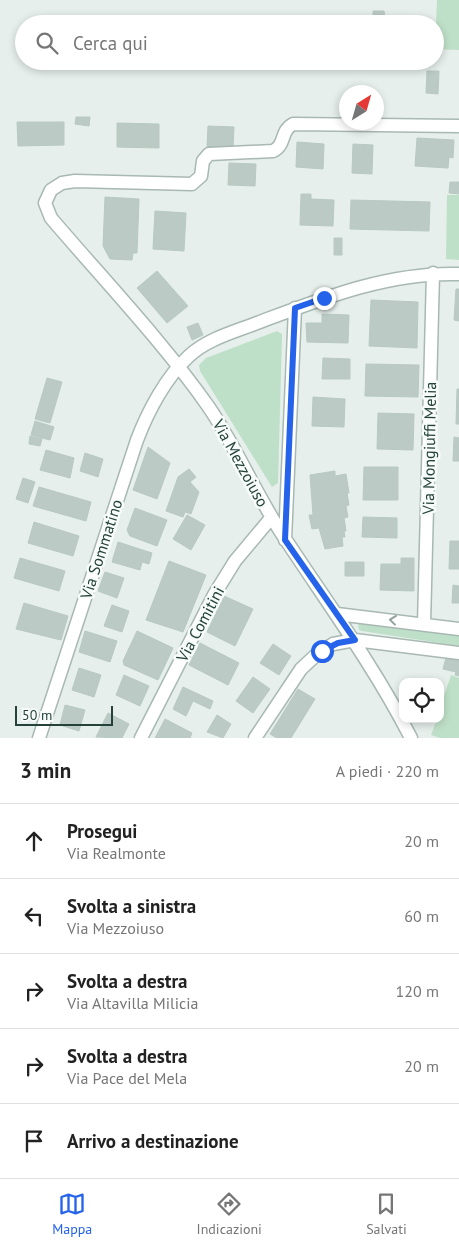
<!DOCTYPE html>
<html lang="it">
<meta charset="utf-8">
<style>
:root{--surface:#fff;--page:#f6f6f6;--text:#222;--muted:#767676;--line:#e0e0e0;--accent:#2563eb}
body{margin:0;font-family:"PT Sans",sans-serif;background:var(--page);color:var(--text)}
.controls{position:absolute;right:15px;bottom:15px;display:grid;overflow:hidden;border-radius:10px;box-shadow:0 2px 8px #0003}
.controls button{width:45px;height:45px;display:grid;place-items:center;padding:0;border:0;border-bottom:1px solid var(--line);background:var(--surface);color:var(--text);font:25px sans-serif}
.compass{position:absolute;left:339px;top:85px;width:45px;height:45px;border-radius:50%;background:var(--surface);box-shadow:0 2px 8px #0003;rotate:37deg}
.scale{position:absolute;left:15px;bottom:12px;width:98px;box-sizing:border-box;padding-left:5px;border:2px solid #24423a;border-top:0;font-size:14px;line-height:18px;white-space:nowrap;color:#24423a;-webkit-text-stroke:4px #f7fbf9;paint-order:stroke}
.stop{position:absolute;width:15px;height:15px;margin:-11px;border:4px solid #2563eb;border-radius:50%;background:#fff}
.stop.end{background:#2563eb;border-color:#fff;box-shadow:0 1px 5px #0008}
.list{margin:0;padding:0;list-style:none}
h2{display:flex;justify-content:space-between;align-items:center;height:65px;margin:0;padding:0 20px;font-size:21px}
h2 small{font-size:16px;font-weight:400;color:var(--muted)}
.list li{display:grid;grid-template-columns:32px 1fr auto;gap:15px;align-items:center;box-sizing:border-box;height:75px;padding:0 20px;border-top:1px solid var(--line)}
.list b{display:block;font-size:19px;white-space:nowrap}
.list p{margin:0;font-size:16px;white-space:nowrap;color:var(--muted)}
.list em{font-size:16px;font-style:normal;color:var(--muted)}
.icon{flex:none;width:28px;height:28px;fill:none;stroke:currentColor;stroke-width:2;stroke-linecap:round;stroke-linejoin:round}
.map{position:relative;flex:none;width:459px;height:738px;overflow:hidden}
.search{position:absolute;background:var(--surface);box-shadow:0 2px 8px #0003;left:15px;right:15px;top:15px;height:55px;display:flex;align-items:center;gap:12px;box-sizing:border-box;padding:0 18px;border-radius:28px;color:var(--muted);font-size:19px}
.sheet{height:440px;background:var(--surface)}
nav{display:flex;justify-content:space-around;align-items:center;box-sizing:border-box;height:70px;border-top:1px solid var(--line);background:var(--surface);font-size:14px;color:var(--muted)}
nav a{display:grid;justify-items:center;gap:2px}
nav .on{color:var(--accent)}
.map>svg:first-child{display:block}
.green{fill:#bfe0c8}
.building{fill:#bbcac4;stroke:#b8c9c2}
.lines{fill:none;stroke-linecap:round;stroke-linejoin:round}
.minor-casing{stroke:#a8b8b2;stroke-width:15}
.minor{stroke:#fff;stroke-width:12}
.oneway{stroke:#92a09c}
.route{stroke:#2563eb;stroke-width:6}
.labels{text-anchor:middle;stroke-width:5;stroke-linejoin:round;paint-order:stroke}
.street-label{font-size:16px;fill:#24423a;stroke:#f7fbf9}
</style>
<div class="map">
<svg width="459" height="738" viewBox="0 0 459 738">
<rect width="100%" height="100%" fill="#e6efeb"/>
<path class="green" d="M437,0H459V50L435,49Z
M447,195H459V260L446,259Z
M277,331L282,334V338L278,483L272,487L200,371L199,365L206,358Z
M358,623L459,634V646L362,631L359,630Z
M451,675L459,678V738H440L431,735L437,719H440V708Z"/>
<path class="building" d="M373,11H384L385,18H373Z
M427,71H439L438,94L426,93Z
M76,117H90L89,126L75,124Z
M17,122H64V145L18,146Z
M117,123L159,124V148L117,147Z
M208,126L234,127L233,148L207,147Z
M417,138L454,140L453,158L449,157L448,168L415,166Z
M297,142L324,144L323,169L296,167Z
M353,144L373,145L372,174L352,173Z
M229,163L256,164L255,186L228,185Z
M450,182H459V194L449,193Z
M301,194H311V199L334,200L333,226L300,225Z
M105,197L139,199L137,253H133L132,260L110,259L103,246Z
M351,200L430,202L429,231L350,229Z
M155,211L186,213L184,251L153,249Z
M334,238H342V255H334Z
M157,271L188,306L167,323L137,288Z
M456,289H459V321L454,320Z
M371,300L418,302L417,348L369,346Z
M322,314L349,315L348,343L307,342L306,323H322Z
M198,323L203,335L192,340L187,327Z
M323,358L350,359V379H322Z
M366,364L419,365L418,397L365,396Z
M47,378L62,382L50,423L35,419Z
M457,389H459V424H456Z
M313,397L345,399L344,427L312,426Z
M378,413L414,414L413,450L377,449Z
M35,421L54,427L50,440L31,435Z
M30,436L42,439L40,446L29,444Z
M454,437L459,438V461H453Z
M148,447L170,463L157,499L133,490Z
M46,450L74,458L70,478L40,470Z
M85,453L103,459L98,477L80,471Z
M364,467H398V500H363Z
M189,469L196,477L190,482L199,492L191,514L185,512L183,517L166,511L178,477Z
M335,471V476L346,474L349,493H347L349,505L346,506L348,517L344,518L346,531H344L345,537H342L343,546L325,549L319,528L312,529L309,515H313L310,475Z
M23,478L35,482L28,503L16,499Z
M39,487L91,502L86,521L33,506Z
M135,508L167,520L157,546L130,536L127,530Z
M187,515L205,525L191,550L173,539Z
M363,517L397,518V538L362,537Z
M34,522L79,536L73,556L28,543Z
M450,541H459V569H449Z
M118,542L152,553L149,564L142,562L140,570L112,562Z
M20,558L65,571L59,591L14,578Z
M401,558H414V591L380,590L381,564H401Z
M169,561L206,575L183,632L146,620Z
M345,562H364V576H345Z
M105,572L124,578L117,598L98,591Z
M453,585L459,586V603H452Z
M224,596L253,609L235,646L207,632Z
M24,603L68,616L61,640L16,629Z
M112,605L129,611L122,632L104,626Z
M85,631L117,641L110,662L79,652Z
M137,631L173,648L158,680L124,665L123,661Z
M200,643L239,663L228,685L189,665Z
M273,644L291,656L279,675L260,663Z
M446,658L458,661L459,659V676L455,675L456,672L443,669Z
M79,668L101,675L94,697L72,690Z
M124,675L149,686L140,706L116,695Z
M253,677L270,689L253,713L236,701Z
M183,687L213,701L210,709L193,701L186,716L173,709Z
M298,689L315,699L291,738H277L270,734Z
M65,705L85,710L79,731L60,725Z
M108,713L129,724L122,738L96,737Z
M217,715L231,724L223,738L207,732Z
M165,719L192,733L190,738H155Z"/>
<g class="lines">
<g class="minor-casing">
<path id="minor" d="M285,540L295,308
M337,614L459,629
M424,624L433,273
M39,738L137,440C148,411 166,377 189,356C207,339 234,332 257,323C323,298 388,272 459,274
M141,738L214,595L235,561L271,518
M255,738L301,669L316,655L333,644L355,640L459,653
M411,738C374,666 328,604 284,537C256,495 237,448 208,406C163,342 103,279 51,218L45,203L51,190L62,183L75,181L192,184L201,176L203,161L209,154L273,151C286,145 280,131 293,124L459,126"/>
</g>
<use href="#minor" class="minor"/>
</g>
<defs><path id="oneway-chevron" d="M-2-3.5L2.5 0L-2 3.5" fill="none" stroke-width="1.6" stroke-linecap="round" stroke-linejoin="round" transform="scale(1.25)"/></defs>
<use class="oneway" href="#oneway-chevron" transform="translate(393 620) rotate(-173)"/>
<g class="lines">
<path class="route" d="M322,651L338,643L355,640L285,540L295,308L324,298"/>
</g>
<g class="labels">
<g class="street-label">
<text transform="translate(429 448) rotate(-89)" y="6">Via Mongiuffi Melia</text>
<text transform="translate(241 463) rotate(61)" y="6">Via Mezzoiuso</text>
<text transform="translate(101 549) rotate(-72)" y="6">Via Sommatino</text>
<text transform="translate(200 624) rotate(-62)" y="6">Via Comitini</text>
</g>
</g>
</svg>
<div class="controls">
<button><svg class="icon" aria-label="locate" viewBox="0 0 24 24"><circle cx="12" cy="12" r="6"/><path d="M12 2v4M12 18v4M2 12h4M18 12h4"/></svg></button>
</div>
<svg class="compass" viewBox="-18 -18 36 36"><path d="M0-13l5 13h-10z" fill="#e53935"/><path d="M0 13l5-13h-10z" fill="#767676"/></svg>
<div class="scale">50 m</div>
<div class="stop" style="left:322px;top:651px"></div>
<div class="stop end" style="left:324px;top:298px"></div>
<div class="search"><svg class="icon" aria-label="search" viewBox="0 0 24 24"><circle cx="10" cy="10" r="6"/><path d="M15 15l6 6"/></svg>Cerca qui</div>
</div>
<section class="sheet">
<h2>3 min<small>A piedi · 220 m</small></h2>
<ul class="list">
<li><svg class="icon" aria-label="ahead" viewBox="0 0 24 24"><path d="M12 20V5M6 11l6-6 6 6"/></svg><div><b>Prosegui</b><p>Via Realmonte</p></div><em>20 m</em></li>
<li><svg class="icon" aria-label="left" viewBox="0 0 24 24"><path d="M17 20v-9H6M10 6l-5 5 5 5"/></svg><div><b>Svolta a sinistra</b><p>Via Mezzoiuso</p></div><em>60 m</em></li>
<li><svg class="icon" aria-label="right" viewBox="0 0 24 24"><path d="M7 20v-9h11M14 6l5 5-5 5"/></svg><div><b>Svolta a destra</b><p>Via Altavilla Milicia</p></div><em>120 m</em></li>
<li><svg class="icon" aria-label="right" viewBox="0 0 24 24"><path d="M7 20v-9h11M14 6l5 5-5 5"/></svg><div><b>Svolta a destra</b><p>Via Pace del Mela</p></div><em>20 m</em></li>
<li><svg class="icon" aria-label="arrive" viewBox="0 0 24 24"><path d="M6 21V4h12l-3 4 3 4H6"/></svg><div><b>Arrivo a destinazione</b></div></li>
</ul>
</section>
<nav>
<a class="on"><svg class="icon" aria-label="map" viewBox="0 0 24 24"><path d="M3 6l6-2 6 2 6-2v14l-6 2-6-2-6 2zM9 4v14M15 6v14"/></svg>Mappa</a>
<a><svg class="icon" aria-label="directions" viewBox="0 0 24 24"><path d="M12 3l9 9-9 9-9-9zM9 14v-3h6M13 9l2 2-2 2"/></svg>Indicazioni</a>
<a><svg class="icon" aria-label="saved" viewBox="0 0 24 24"><path d="M7 4h10v16l-5-4-5 4z"/></svg>Salvati</a>
</nav>
